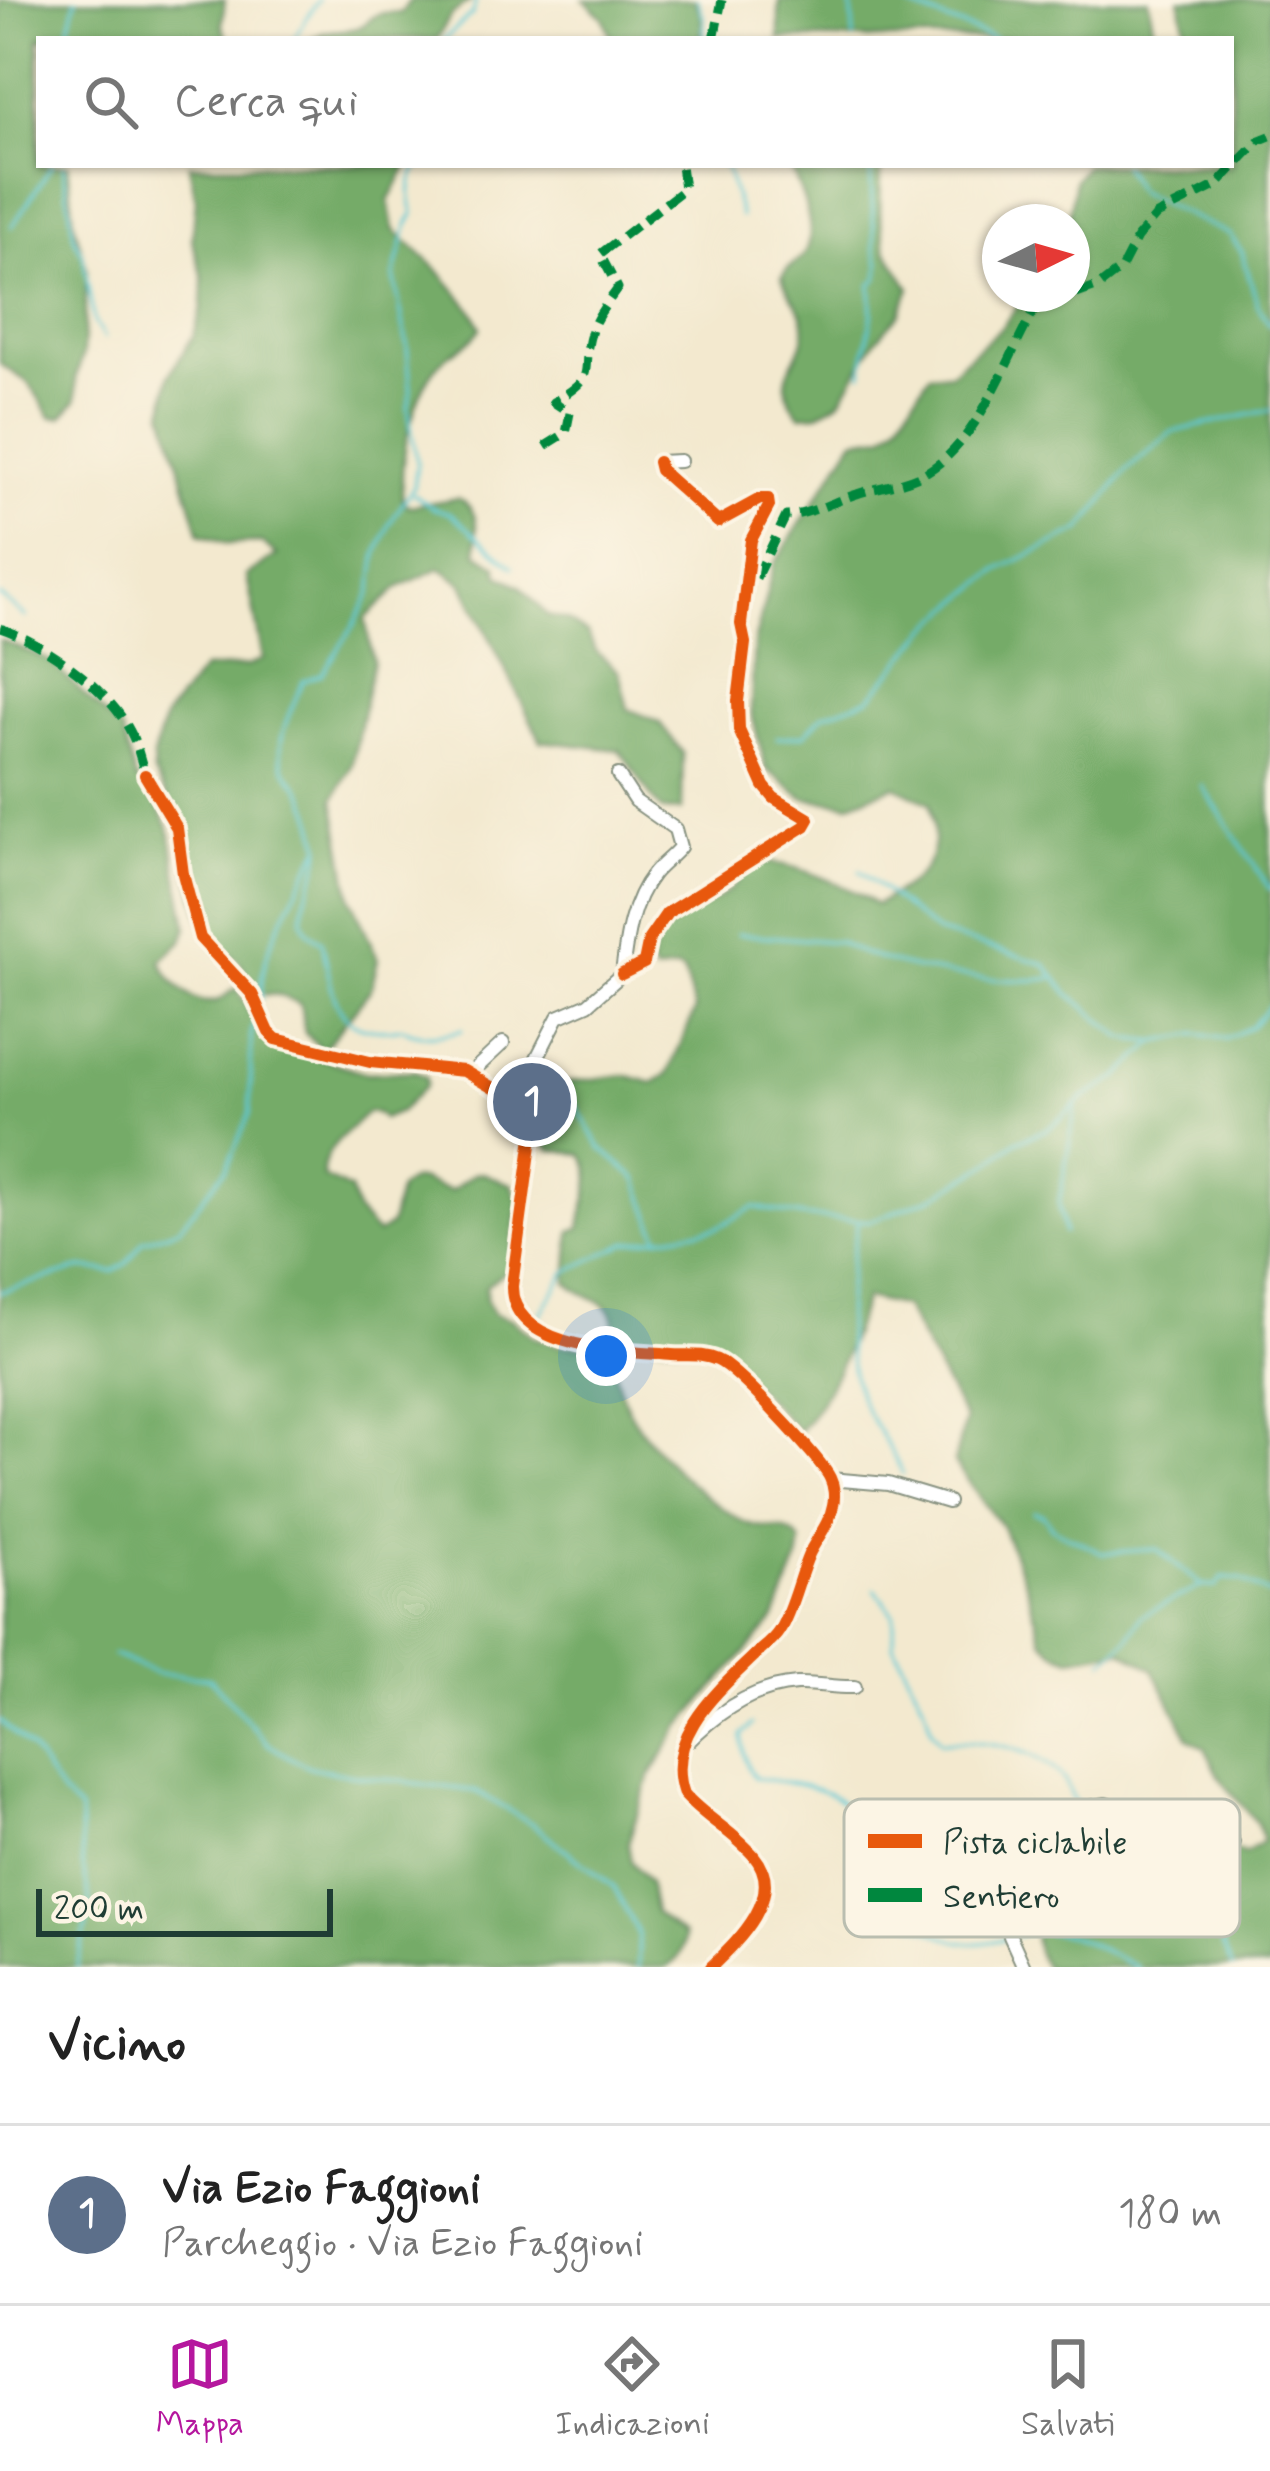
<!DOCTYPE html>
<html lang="it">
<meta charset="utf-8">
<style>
:root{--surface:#fff;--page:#f6f6f6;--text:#222;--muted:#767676;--line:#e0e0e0;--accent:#b5179e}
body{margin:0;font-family:Mynerve,sans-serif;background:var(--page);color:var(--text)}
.compass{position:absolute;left:982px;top:204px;width:108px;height:108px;border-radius:50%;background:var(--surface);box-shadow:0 3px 9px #0004;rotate:85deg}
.scale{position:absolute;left:36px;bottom:30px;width:297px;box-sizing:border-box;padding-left:12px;border:6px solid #1f3d34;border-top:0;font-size:33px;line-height:42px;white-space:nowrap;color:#1f3d34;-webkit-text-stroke:9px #fcf5e5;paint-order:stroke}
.you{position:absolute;left:606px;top:1356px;width:42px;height:42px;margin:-30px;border:9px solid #fff;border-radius:50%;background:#1a73e8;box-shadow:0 0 0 18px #1a73e833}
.badge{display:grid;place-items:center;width:78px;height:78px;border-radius:50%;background:var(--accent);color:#fff;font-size:39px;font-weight:700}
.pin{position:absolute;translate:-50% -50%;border:6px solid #fff;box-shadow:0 3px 12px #0006}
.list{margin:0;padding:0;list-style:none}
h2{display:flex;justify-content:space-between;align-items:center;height:156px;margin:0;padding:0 48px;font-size:51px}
h2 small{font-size:39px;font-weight:400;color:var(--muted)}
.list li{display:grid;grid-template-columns:78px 1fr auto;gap:36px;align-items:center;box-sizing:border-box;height:180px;padding:0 48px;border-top:3px solid var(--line)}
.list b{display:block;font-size:45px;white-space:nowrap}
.list p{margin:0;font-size:39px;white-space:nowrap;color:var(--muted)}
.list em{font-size:39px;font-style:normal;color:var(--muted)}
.icon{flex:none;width:66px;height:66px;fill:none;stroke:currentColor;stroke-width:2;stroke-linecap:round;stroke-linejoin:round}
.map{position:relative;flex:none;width:1270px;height:1967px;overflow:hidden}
.search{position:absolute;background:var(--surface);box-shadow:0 3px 9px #0004;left:36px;right:36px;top:36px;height:132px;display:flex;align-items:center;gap:30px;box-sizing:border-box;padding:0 42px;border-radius:0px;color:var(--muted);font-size:45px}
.sheet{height:336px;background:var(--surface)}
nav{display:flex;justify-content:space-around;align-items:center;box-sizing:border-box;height:168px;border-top:3px solid var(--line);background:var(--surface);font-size:33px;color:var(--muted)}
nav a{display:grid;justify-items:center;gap:6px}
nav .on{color:var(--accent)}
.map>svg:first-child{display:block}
.forest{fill:#74ab68;stroke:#4a744e;stroke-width:3}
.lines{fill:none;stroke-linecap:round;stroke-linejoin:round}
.stream{stroke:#5ecad6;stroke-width:3}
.minor-casing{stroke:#899382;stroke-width:16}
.minor{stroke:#fff;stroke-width:12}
.quiet{stroke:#00873e;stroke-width:9;stroke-dasharray:18 9;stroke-linecap:butt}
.cycleway-casing{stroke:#fcf5e5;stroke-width:20}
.cycleway{stroke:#e8590c;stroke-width:12}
.key{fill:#fcf5e5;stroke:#babeb0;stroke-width:3}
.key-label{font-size:33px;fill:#1f3d34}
</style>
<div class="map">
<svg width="1270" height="1967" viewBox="0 0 1270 1967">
<rect width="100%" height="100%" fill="#fcf5e5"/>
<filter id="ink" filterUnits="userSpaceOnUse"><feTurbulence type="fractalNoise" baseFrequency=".00833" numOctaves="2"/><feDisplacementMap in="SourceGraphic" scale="24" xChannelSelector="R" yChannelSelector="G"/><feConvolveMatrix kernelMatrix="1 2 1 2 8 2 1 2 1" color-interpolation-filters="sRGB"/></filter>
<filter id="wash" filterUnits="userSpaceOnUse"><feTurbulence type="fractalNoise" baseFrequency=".004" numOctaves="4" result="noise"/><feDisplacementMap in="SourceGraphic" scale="48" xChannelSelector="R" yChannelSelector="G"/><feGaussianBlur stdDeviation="2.7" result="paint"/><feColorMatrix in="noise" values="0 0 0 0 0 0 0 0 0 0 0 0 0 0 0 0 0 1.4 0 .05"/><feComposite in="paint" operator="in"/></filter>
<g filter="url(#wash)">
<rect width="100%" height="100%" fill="#f3e9cf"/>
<path class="forest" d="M0,0H225L222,24L227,39H39V165H68L74,223L87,270L83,354L76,377V401L62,417H51L29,383L0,364Z
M410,0H471L451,15L437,39H312C328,28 335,32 352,29C376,25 363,10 401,13Z
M584,0H695L702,16L701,39H612L603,17Z
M779,0H1149L1155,39H779Z
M1180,0H1270V1967H1045C1030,1947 1033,1919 1039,1896C1058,1829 1113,1809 1177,1828C1201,1835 1221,1849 1246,1853L1263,1841L1257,1823L1222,1781L1205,1748L1189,1738L1153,1669L1122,1650L1071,1658L1055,1652L1042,1639L1024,1580L1001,1525L954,1463L965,1420L904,1307L865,1298C849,1348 833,1390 799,1431L718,1350L614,1340C620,1294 588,1304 567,1282L571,1231L580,1228C583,1203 599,1177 582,1154L551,1150L544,1142L562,1087L569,1082L625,1075L653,1083L668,1074L695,1010L684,973L678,969L655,972L651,967C651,922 698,914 727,892C740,882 745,866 763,863C788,860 856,890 876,905C926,875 943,864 930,803L895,786L848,804L804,798L766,769L751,711L754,644L774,564L855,439L884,435L898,423L930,374L950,373L1003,326L1026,294H1072V222H1068L1075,179L1086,165H1231V39H1187Z
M189,165H408L389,201L394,229L439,271L473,311L481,328C473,342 458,347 445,358C414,385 397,461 403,502L410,506L458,498C483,512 474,529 477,553L497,566L499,575L520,586L548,616L566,620L588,634L595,650L619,672L628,709L659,722L683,753L682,810L663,811C645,793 636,770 619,750L541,741L463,584L440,568L399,587L365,619L373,661L352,765L334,799L351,898L378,959L371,989L323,1050L305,1033L300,1004L280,995L262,994L238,961L205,931L186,864L185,829L154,773L153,756L165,717L203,669L248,666L263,659L247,576L277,555L262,543L227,544L200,534L164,412L169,375L194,335L202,307L203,278L192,239L196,200Z
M789,165H881L880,214L886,250L910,288L900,313L875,341L841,400L818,414L800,415C763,370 812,362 803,319C800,302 786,294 782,277C788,263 802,263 807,249C817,227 799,185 789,165Z
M0,640L48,660L122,731L135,777L159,807L170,832L187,927L182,941L161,961C168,980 195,1010 219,1000C225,997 230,991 237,988L266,1042L367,1073L414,1071L426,1077V1085L400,1112L383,1119L377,1113L368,1112C350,1130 321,1148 323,1177L350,1190L357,1212L377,1234L390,1225L399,1189C419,1169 430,1188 451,1191C485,1164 473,1172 511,1184L519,1202L509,1269L486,1286V1301L494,1314L511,1319L535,1338L557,1345L608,1348C614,1366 617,1385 625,1402C648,1449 697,1494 742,1521C761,1532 788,1521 801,1542L798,1561L775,1619L680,1727L650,1776L634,1824L628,1843L631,1861L649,1883L655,1913L683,1935C685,1950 680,1960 666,1967H0Z"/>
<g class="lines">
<path class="stream" d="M698,0L704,19V39
M851,0L854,39
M892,0L995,39
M66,39L76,0
M294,39L318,0
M444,39L473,14L476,0
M63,165L74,237L83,255L94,322L104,338
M421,165C408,178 409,197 414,214L407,227L394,276L407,345L411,394L408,408L417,463L414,486L390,523L377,554L371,593L353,627L322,674L303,681C294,705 276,734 282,761C284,774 296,780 302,791C310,805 317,829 320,844C325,880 277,919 322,941C334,996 332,1040 403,1028C419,1040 444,1035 462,1030
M721,165L726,168L741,217
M1122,165L1138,192L1230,235L1242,252L1258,306L1270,325
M12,227L52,165
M862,374L872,314L871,285L878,278L880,264L875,250L870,165
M414,494L433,508L450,513L513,567
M0,596L26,617
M777,738L804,735L823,715L870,698L928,629L955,605L998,570L1081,530L1127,470L1172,432L1270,410
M1202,786L1270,889
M860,871L936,932L1045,964L1068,993L1123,1038L1155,1042
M737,934L839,942C880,968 1004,987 1053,978
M261,999C258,947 298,893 320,847
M560,1080L601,1148L637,1179L659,1238
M858,1220C847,1283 838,1337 861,1399C870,1421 892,1450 903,1474
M1064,1233L1059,1203L1076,1105
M0,1292L82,1268L113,1272L126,1264L143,1241L179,1228L227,1167L250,1113L251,1035L257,1014
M535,1323L566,1272L626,1243L716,1228L754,1207L806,1217L870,1221L935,1196L987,1165L1017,1141L1048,1129L1085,1097L1116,1079L1155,1042L1197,1034L1226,1039L1252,1026L1270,1005
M1034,1512L1043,1515L1052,1528L1103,1553L1157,1549L1202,1586L1216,1587L1222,1578L1241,1580L1270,1595
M875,1589L894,1615V1645L925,1707L932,1731L941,1742C982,1739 1038,1746 1065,1781C1070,1789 1072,1799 1077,1806
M113,1655L156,1673L210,1678L268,1744L291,1758L310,1767L352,1775L475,1791L531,1823L614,1887L639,1935L638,1967
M1104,1661L1128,1639L1141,1616L1202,1586
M0,1721L32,1750L61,1794L80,1811L82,1862L91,1906L77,1967
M752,1724L742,1735C743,1751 745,1766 755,1778C783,1782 822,1785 844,1804C878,1833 863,1884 894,1912C904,1922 915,1924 927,1929C958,1944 972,1948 1007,1938
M1085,1812L1193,1893L1207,1910L1232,1967
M1016,1936C1069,1923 1091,1947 1137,1967"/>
</g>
</g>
<g filter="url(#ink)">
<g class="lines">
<g class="minor-casing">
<path id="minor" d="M658,462L680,461
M145,775L177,828L183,874L200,938L252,994L269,1032L276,1039L370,1062L464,1071L527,1108L532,1137L512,1286C511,1351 624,1351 672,1355C687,1356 702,1353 717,1360C736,1368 820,1458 830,1478C834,1486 835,1497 833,1505C830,1523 817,1538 809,1554C798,1579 793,1608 779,1631C773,1641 761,1649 753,1657C716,1693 664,1737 684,1794C704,1817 734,1832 754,1856C787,1895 737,1942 711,1967
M622,974L644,963L649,939L667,913L805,826L809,819L774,798L764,786L739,730L738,701L745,643L741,624L751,540L769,506L768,499H760L718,522L660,470L658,462
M471,1073L503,1043
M516,1099L558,1017L588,1004L622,974C626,939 631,902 653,874C661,864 672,857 680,847L675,829L635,801L618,775
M830,1479L888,1484L948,1502
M687,1743C716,1713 754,1687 797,1684C816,1683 836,1688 855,1687
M1024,1967L1010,1936L1016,1899L1045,1862L1057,1829L1078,1809L1105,1804L1149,1816H1188L1233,1842"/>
</g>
<use href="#minor" class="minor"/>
<path class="quiet" d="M714,39L722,0
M545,446L566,433L570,413L553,402C602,374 578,373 592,330C597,315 609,301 618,288L600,254L684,189L681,165
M756,578L786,516C812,514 832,502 857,494C877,487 899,485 919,476C977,449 1005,361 1035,309L1099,286L1121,269L1137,238L1157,215L1217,185L1260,140L1270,136
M0,628C43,642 110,690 130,731C137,744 141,761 145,775"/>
<g class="cycleway-casing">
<path id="cycleway" d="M145,775L177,828L183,874L200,938L252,994L269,1032L276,1039L370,1062L464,1071L527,1108L532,1137L512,1286C511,1351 624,1351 672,1355C687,1356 702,1353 717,1360C736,1368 820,1458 830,1478C834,1486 835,1497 833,1505C830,1523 817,1538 809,1554C798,1579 793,1608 779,1631C773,1641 761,1649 753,1657C716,1693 664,1737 684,1794C704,1817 734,1832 754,1856C787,1895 737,1942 711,1967
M622,974L644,963L649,939L667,913L805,826L809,819L774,798L764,786L739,730L738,701L745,643L741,624L751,540L769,506L768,499H760L718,522L660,470L658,462"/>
</g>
<use href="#cycleway" class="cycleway"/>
</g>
</g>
<rect x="844" y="1799" width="396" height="138" rx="18" class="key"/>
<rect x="868" y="1834" width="54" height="14" fill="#e8590c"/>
<rect x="868" y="1888" width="54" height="14" fill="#00873e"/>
<g class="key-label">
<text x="943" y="1853">Pista ciclabile</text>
<text x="943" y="1907">Sentiero</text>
</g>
</svg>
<svg class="compass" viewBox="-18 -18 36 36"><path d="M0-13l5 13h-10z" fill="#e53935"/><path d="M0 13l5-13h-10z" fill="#767676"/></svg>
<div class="scale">200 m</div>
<div class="you"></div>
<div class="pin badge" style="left:532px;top:1102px;background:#5c6f8a">1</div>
<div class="search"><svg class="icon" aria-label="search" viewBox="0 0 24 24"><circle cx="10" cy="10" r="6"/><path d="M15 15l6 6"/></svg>Cerca qui</div>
</div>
<section class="sheet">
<h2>Vicino<small></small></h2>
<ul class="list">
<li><span class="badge" style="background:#5c6f8a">1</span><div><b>Via Ezio Faggioni</b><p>Parcheggio · Via Ezio Faggioni</p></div><em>180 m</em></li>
</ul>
</section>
<nav>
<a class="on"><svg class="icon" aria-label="map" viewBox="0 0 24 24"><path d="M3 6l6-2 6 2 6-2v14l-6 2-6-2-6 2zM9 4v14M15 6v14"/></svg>Mappa</a>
<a><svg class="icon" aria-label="directions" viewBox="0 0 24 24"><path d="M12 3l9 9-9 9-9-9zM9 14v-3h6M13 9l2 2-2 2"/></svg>Indicazioni</a>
<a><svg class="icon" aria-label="saved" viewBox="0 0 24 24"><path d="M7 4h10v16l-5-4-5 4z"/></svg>Salvati</a>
</nav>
